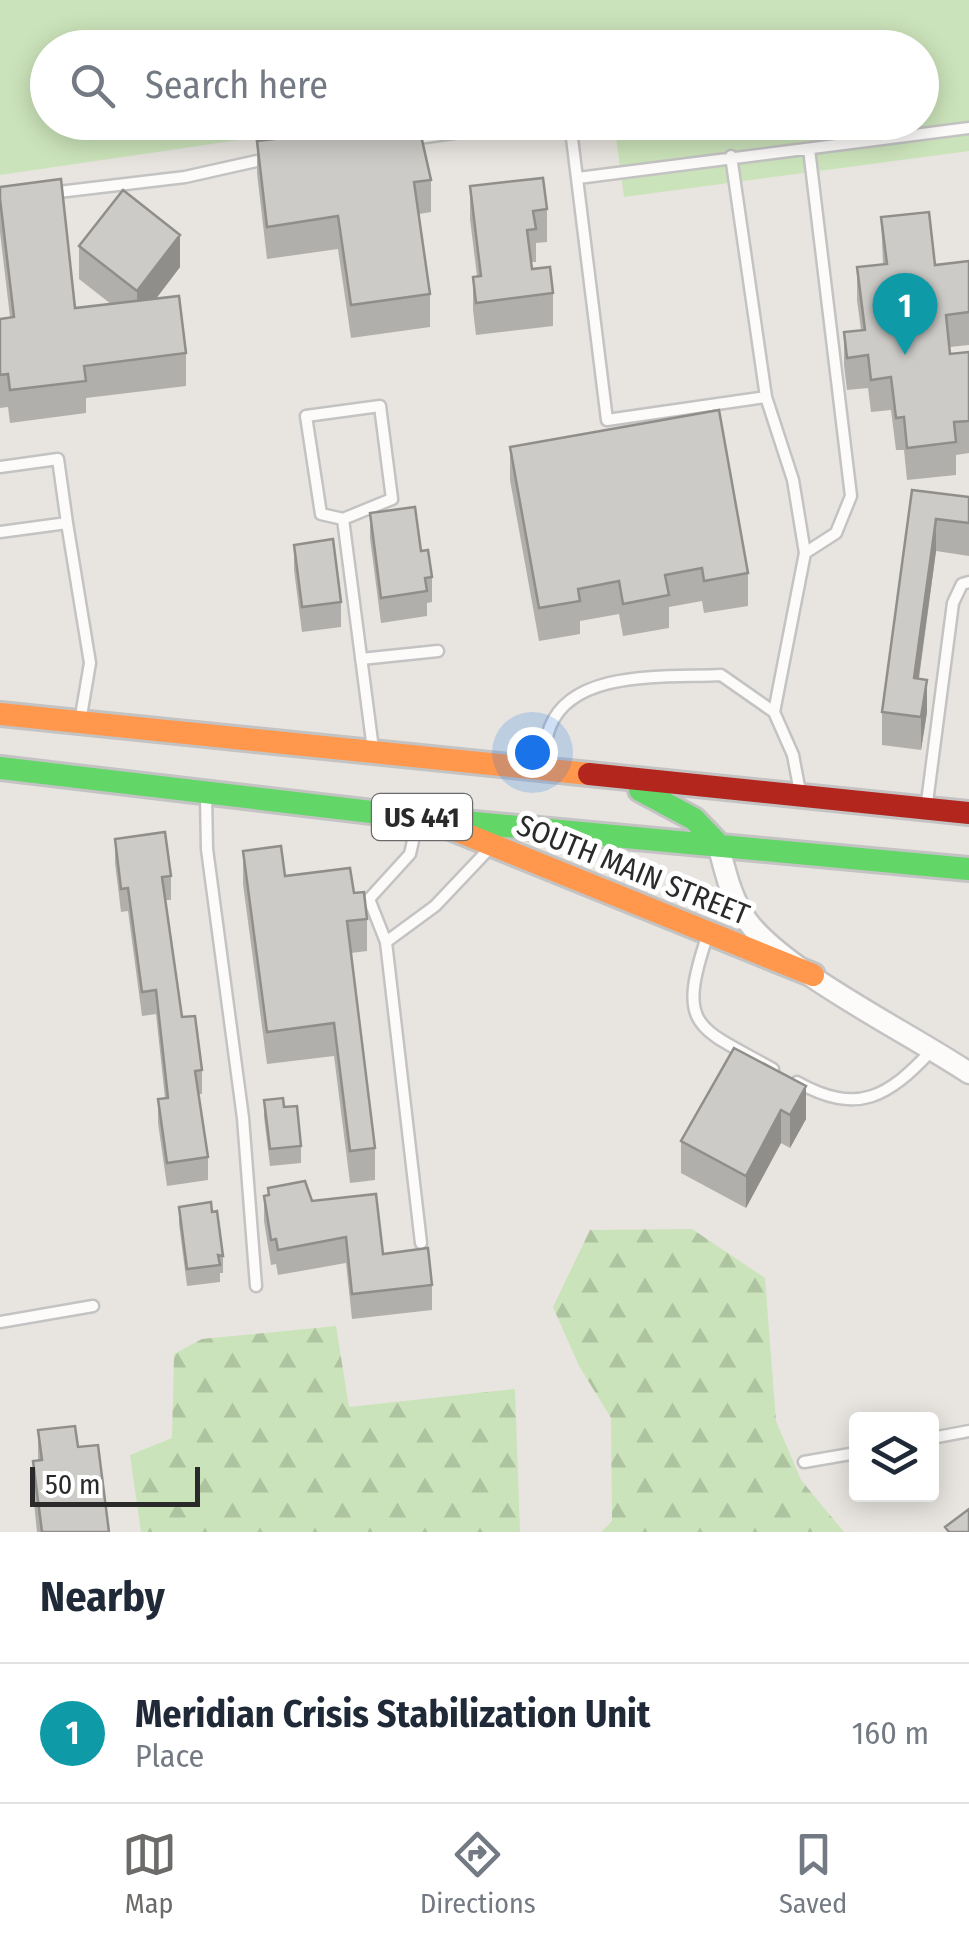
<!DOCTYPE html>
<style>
:root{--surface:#fff;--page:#f2f2f3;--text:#1f2937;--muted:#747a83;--line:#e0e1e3;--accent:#6c6b6a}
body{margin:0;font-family:"Fira Sans Condensed",sans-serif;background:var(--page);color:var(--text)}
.controls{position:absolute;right:30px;bottom:30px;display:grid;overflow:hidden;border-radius:10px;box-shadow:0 5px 25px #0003}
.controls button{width:90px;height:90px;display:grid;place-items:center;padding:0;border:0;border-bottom:2px solid var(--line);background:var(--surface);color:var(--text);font:50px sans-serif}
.scale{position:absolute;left:30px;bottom:25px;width:170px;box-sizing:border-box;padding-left:10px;border:5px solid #2a2a2a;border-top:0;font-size:28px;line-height:35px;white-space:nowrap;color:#2a2a2a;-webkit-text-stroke:8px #fff;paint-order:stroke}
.you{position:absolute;left:532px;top:752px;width:35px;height:35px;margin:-25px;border:8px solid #fff;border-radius:50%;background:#1a73e8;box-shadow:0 0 0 15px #1a73e833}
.badge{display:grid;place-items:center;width:65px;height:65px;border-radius:50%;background:var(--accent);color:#fff;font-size:32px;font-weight:700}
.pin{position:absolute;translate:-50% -82px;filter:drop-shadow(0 2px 5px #0008)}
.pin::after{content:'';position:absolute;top:52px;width:35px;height:30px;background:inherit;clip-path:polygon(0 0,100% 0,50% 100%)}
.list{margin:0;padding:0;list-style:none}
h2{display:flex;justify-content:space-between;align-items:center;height:130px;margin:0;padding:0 40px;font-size:42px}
h2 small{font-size:32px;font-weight:400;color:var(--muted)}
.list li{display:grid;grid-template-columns:65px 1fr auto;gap:30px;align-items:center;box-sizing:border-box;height:140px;padding:0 40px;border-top:2px solid var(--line)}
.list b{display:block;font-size:38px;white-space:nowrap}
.list p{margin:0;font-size:32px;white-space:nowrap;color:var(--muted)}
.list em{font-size:32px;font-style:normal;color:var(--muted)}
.icon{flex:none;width:55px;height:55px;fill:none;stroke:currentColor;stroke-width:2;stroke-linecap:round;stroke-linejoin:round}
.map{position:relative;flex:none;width:969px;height:1532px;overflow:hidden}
.search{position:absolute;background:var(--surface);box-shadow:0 5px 25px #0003;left:30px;right:30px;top:30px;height:110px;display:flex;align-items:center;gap:25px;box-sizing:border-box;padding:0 35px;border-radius:55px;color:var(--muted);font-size:38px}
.sheet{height:270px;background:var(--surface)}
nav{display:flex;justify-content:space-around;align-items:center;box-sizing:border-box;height:140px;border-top:2px solid var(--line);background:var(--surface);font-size:28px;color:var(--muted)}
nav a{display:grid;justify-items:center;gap:5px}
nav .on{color:var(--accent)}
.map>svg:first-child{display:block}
.forest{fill:url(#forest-firs)}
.park{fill:#cbe3ba}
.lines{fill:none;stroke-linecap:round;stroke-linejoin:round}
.lane-casing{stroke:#c4c3c3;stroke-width:15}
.street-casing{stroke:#c4c3c3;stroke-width:25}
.fast-casing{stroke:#c4c3c3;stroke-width:28}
.slow-casing{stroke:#c4c3c3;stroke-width:28}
.jam-casing{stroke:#c4c3c3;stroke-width:28}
.lane{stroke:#fcfbfa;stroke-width:10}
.street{stroke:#fcfbfa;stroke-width:20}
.fast{stroke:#63d668;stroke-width:22}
.slow{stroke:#ff974d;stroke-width:22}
.jam{stroke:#b3261e;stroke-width:22}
.wall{fill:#b0afab}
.shaded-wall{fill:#908e8b}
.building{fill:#cdcbc7;stroke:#908e8b;stroke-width:2.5}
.labels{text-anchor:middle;stroke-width:10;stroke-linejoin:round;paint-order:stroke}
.shield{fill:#fff;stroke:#6a6a6a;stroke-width:2.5}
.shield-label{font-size:28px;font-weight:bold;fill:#2a2a2a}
.street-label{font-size:30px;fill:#2a2a2a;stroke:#fff}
</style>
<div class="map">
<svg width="969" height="1532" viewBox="0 0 969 1532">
<defs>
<pattern id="forest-firs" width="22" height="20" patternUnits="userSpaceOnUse" patternTransform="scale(2.5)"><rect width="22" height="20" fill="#cbe3ba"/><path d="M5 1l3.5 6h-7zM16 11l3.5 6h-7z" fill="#aec3a0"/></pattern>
</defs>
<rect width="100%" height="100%" fill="#e8e5e0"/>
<path class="forest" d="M692,1229L765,1278L776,1421L801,1480L844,1532H601L612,1521L611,1418L579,1366L553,1307L590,1230Z
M336,1326L349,1407L515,1389L520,1532H141L130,1455L172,1438L174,1354L202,1339Z"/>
<path class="park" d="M0,0H969V151L624,197L614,123L922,122V48H48V122L356,123L0,175Z"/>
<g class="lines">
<g class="lane-casing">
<path id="lane" d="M570,122L607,420L766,397L731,156
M411,139L533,122
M578,178L969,128
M50,193L185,177L270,158
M766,397L793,480L805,553
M0,467L58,459L67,523
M343,519L392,499L380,406L306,416L321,514L343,519L373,749
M0,532L67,523L90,663L81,716
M361,659L438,651
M543,766C545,754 545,739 550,727C573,668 669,678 721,675L774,712
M800,792L793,755L774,712L805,553L836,533L851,496L809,149
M206,796L207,849L243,1118L256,1286
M927,802L953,603L962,584L969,582
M417,823L410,854L369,899L386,942L421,1243
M707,937C676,1029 698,1027 773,1069
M386,942L435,906L489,849
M797,1082C858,1116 888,1097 932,1050
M0,1322L93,1306
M932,1438L969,1431
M804,1462L856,1453"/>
</g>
<g class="street-casing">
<path id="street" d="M718,844C725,870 731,900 748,922C787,973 911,1034 969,1073"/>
</g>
<g class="fast-casing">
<path id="fast" d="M0,768L431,819L969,869
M640,790L694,819L718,844"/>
</g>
<g class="slow-casing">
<path id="slow" d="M0,714L589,774
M438,823L813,975"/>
</g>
<g class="jam-casing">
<path id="jam" d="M589,774L969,813"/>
</g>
<use href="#lane" class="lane"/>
<use href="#street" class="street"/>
<use href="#fast" class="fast"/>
<use href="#slow" class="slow"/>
<use href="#jam" class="jam"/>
</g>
<path class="wall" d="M257,141L431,180V212L419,214L430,294V327L351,338L338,249L267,259L257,173Z
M470,186L547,209V242L536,243V262H531L532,269L553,293V326L476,335L473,310V277L477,276L470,219Z
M0,187L75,308L111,304L79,279V246L180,267L156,298L186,353V386L86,398V413L10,423L8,407L0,408V319L10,317L0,232Z
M881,217L935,265L969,261V345L950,347V354L969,352V453L956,455V475L907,480L904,450H896L891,410L871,412L868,388L847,390L844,365V332L861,330L857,300V267L883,264Z
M510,447L748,573V606L704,613L702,601L669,607V628L623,636L619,614L580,621V634L539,641L510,480Z
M912,490L969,497V556L936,551L919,679L927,712L921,750L882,745V712Z
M370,513L421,551L432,577V602L427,603V616L381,623L370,538Z
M294,545L341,602V627L302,632L294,570Z
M115,839L171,876V900H166L182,1017L202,1070V1094H198L208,1157V1180L167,1186L158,1123V1099L165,1098L156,1014L142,1016L128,911L121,912L115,863Z
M243,851L285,876L354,893L367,919V951L351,953L375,1148V1180L350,1183L334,1056L267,1064L243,884Z
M734,1048L806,1119L790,1148L781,1143L746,1208L681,1173V1141Z
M264,1100L301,1146V1163L270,1166L264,1117Z
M268,1188L312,1201L383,1254L432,1285V1310L352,1319L346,1263L278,1275L276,1264L271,1265L264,1221V1196L268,1195Z
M179,1207L212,1212L223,1256V1273H220V1282L187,1286L179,1224Z
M38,1430L109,1532H37L33,1494V1461L38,1460Z"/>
<path class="shaded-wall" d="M180,235V267L137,324V291Z
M936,519V551L914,711V678Z
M927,680V712L921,750V717Z
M806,1086V1119L790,1148V1115Z
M781,1110V1143L746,1208V1176Z"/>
<path class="building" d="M418,122L431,180L414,182L430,294L351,305L338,216L267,227L257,141Z
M543,178L547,209L533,211L536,229L527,230L532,269L550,267L553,293L476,303L473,277L481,276L470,186Z
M61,179L75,308L179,296L186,353L84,366L86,381L10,390L8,374L0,375V319L14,317L0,199V187Z
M123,190L180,235L137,291L79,246Z
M929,212L935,265L969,261V312L946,315L950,354L969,352V421L954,422L956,442L907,448L904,417L896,418L891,377L871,380L868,355L847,358L844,332L865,330L857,267L887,264L881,217Z
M719,410L748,573L704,581L702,568L665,575L669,595L623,604L619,581L578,589L580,601L539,608L510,447Z
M912,490L969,497V523L936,519L914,678L927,680L921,717L882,712Z
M415,507L421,551L428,550L432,577L425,578L427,591L381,598L370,513Z
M333,539L341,602L302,607L294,545Z
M165,832L171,876L162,877L182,1017L195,1016L202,1070L195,1071L208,1157L167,1163L158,1099L168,1098L156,990L142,992L128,888L121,889L115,839Z
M281,846L285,876L350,868L354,893L364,892L367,919L347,921L375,1148L350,1151L334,1023L267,1032L243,851Z
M734,1048L806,1086L790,1115L781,1110L746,1176L681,1141Z
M283,1098L284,1107L297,1106L301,1146L270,1149L264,1100Z
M305,1181L312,1201L376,1194L383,1254L428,1248L432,1285L352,1294L346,1237L278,1250L276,1239L271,1240L264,1196L269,1195L268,1188Z
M211,1202L212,1212L217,1211L223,1256L218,1255L220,1265L187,1269L179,1207Z
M75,1426L78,1447L98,1445L109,1532H42L33,1461L42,1460L38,1430Z
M969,1509V1532H949L945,1527Z"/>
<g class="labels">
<rect class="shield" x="372" y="794" width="100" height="46" rx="8"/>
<g class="shield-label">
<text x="422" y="827">US 441</text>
</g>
<g class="street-label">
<text transform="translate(633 870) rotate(22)" y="10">SOUTH MAIN STREET</text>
</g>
</g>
</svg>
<div class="controls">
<button><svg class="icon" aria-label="layers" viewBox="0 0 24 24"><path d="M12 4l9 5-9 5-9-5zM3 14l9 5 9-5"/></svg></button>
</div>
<div class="scale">50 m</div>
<div class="you"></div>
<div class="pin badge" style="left:905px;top:355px;background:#0f9aa8">1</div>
<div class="search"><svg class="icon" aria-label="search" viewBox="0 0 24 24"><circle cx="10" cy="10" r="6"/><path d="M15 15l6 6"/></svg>Search here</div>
</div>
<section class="sheet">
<h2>Nearby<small></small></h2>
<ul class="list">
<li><span class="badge" style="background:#0f9aa8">1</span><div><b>Meridian Crisis Stabilization Unit</b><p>Place</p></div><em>160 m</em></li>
</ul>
</section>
<nav>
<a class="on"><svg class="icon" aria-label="map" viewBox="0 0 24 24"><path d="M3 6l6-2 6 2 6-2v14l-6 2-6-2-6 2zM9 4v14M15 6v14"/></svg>Map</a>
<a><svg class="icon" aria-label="directions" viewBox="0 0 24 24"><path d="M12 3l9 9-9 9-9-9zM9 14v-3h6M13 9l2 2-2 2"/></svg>Directions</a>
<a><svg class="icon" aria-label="saved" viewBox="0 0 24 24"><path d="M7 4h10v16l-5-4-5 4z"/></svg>Saved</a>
</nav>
